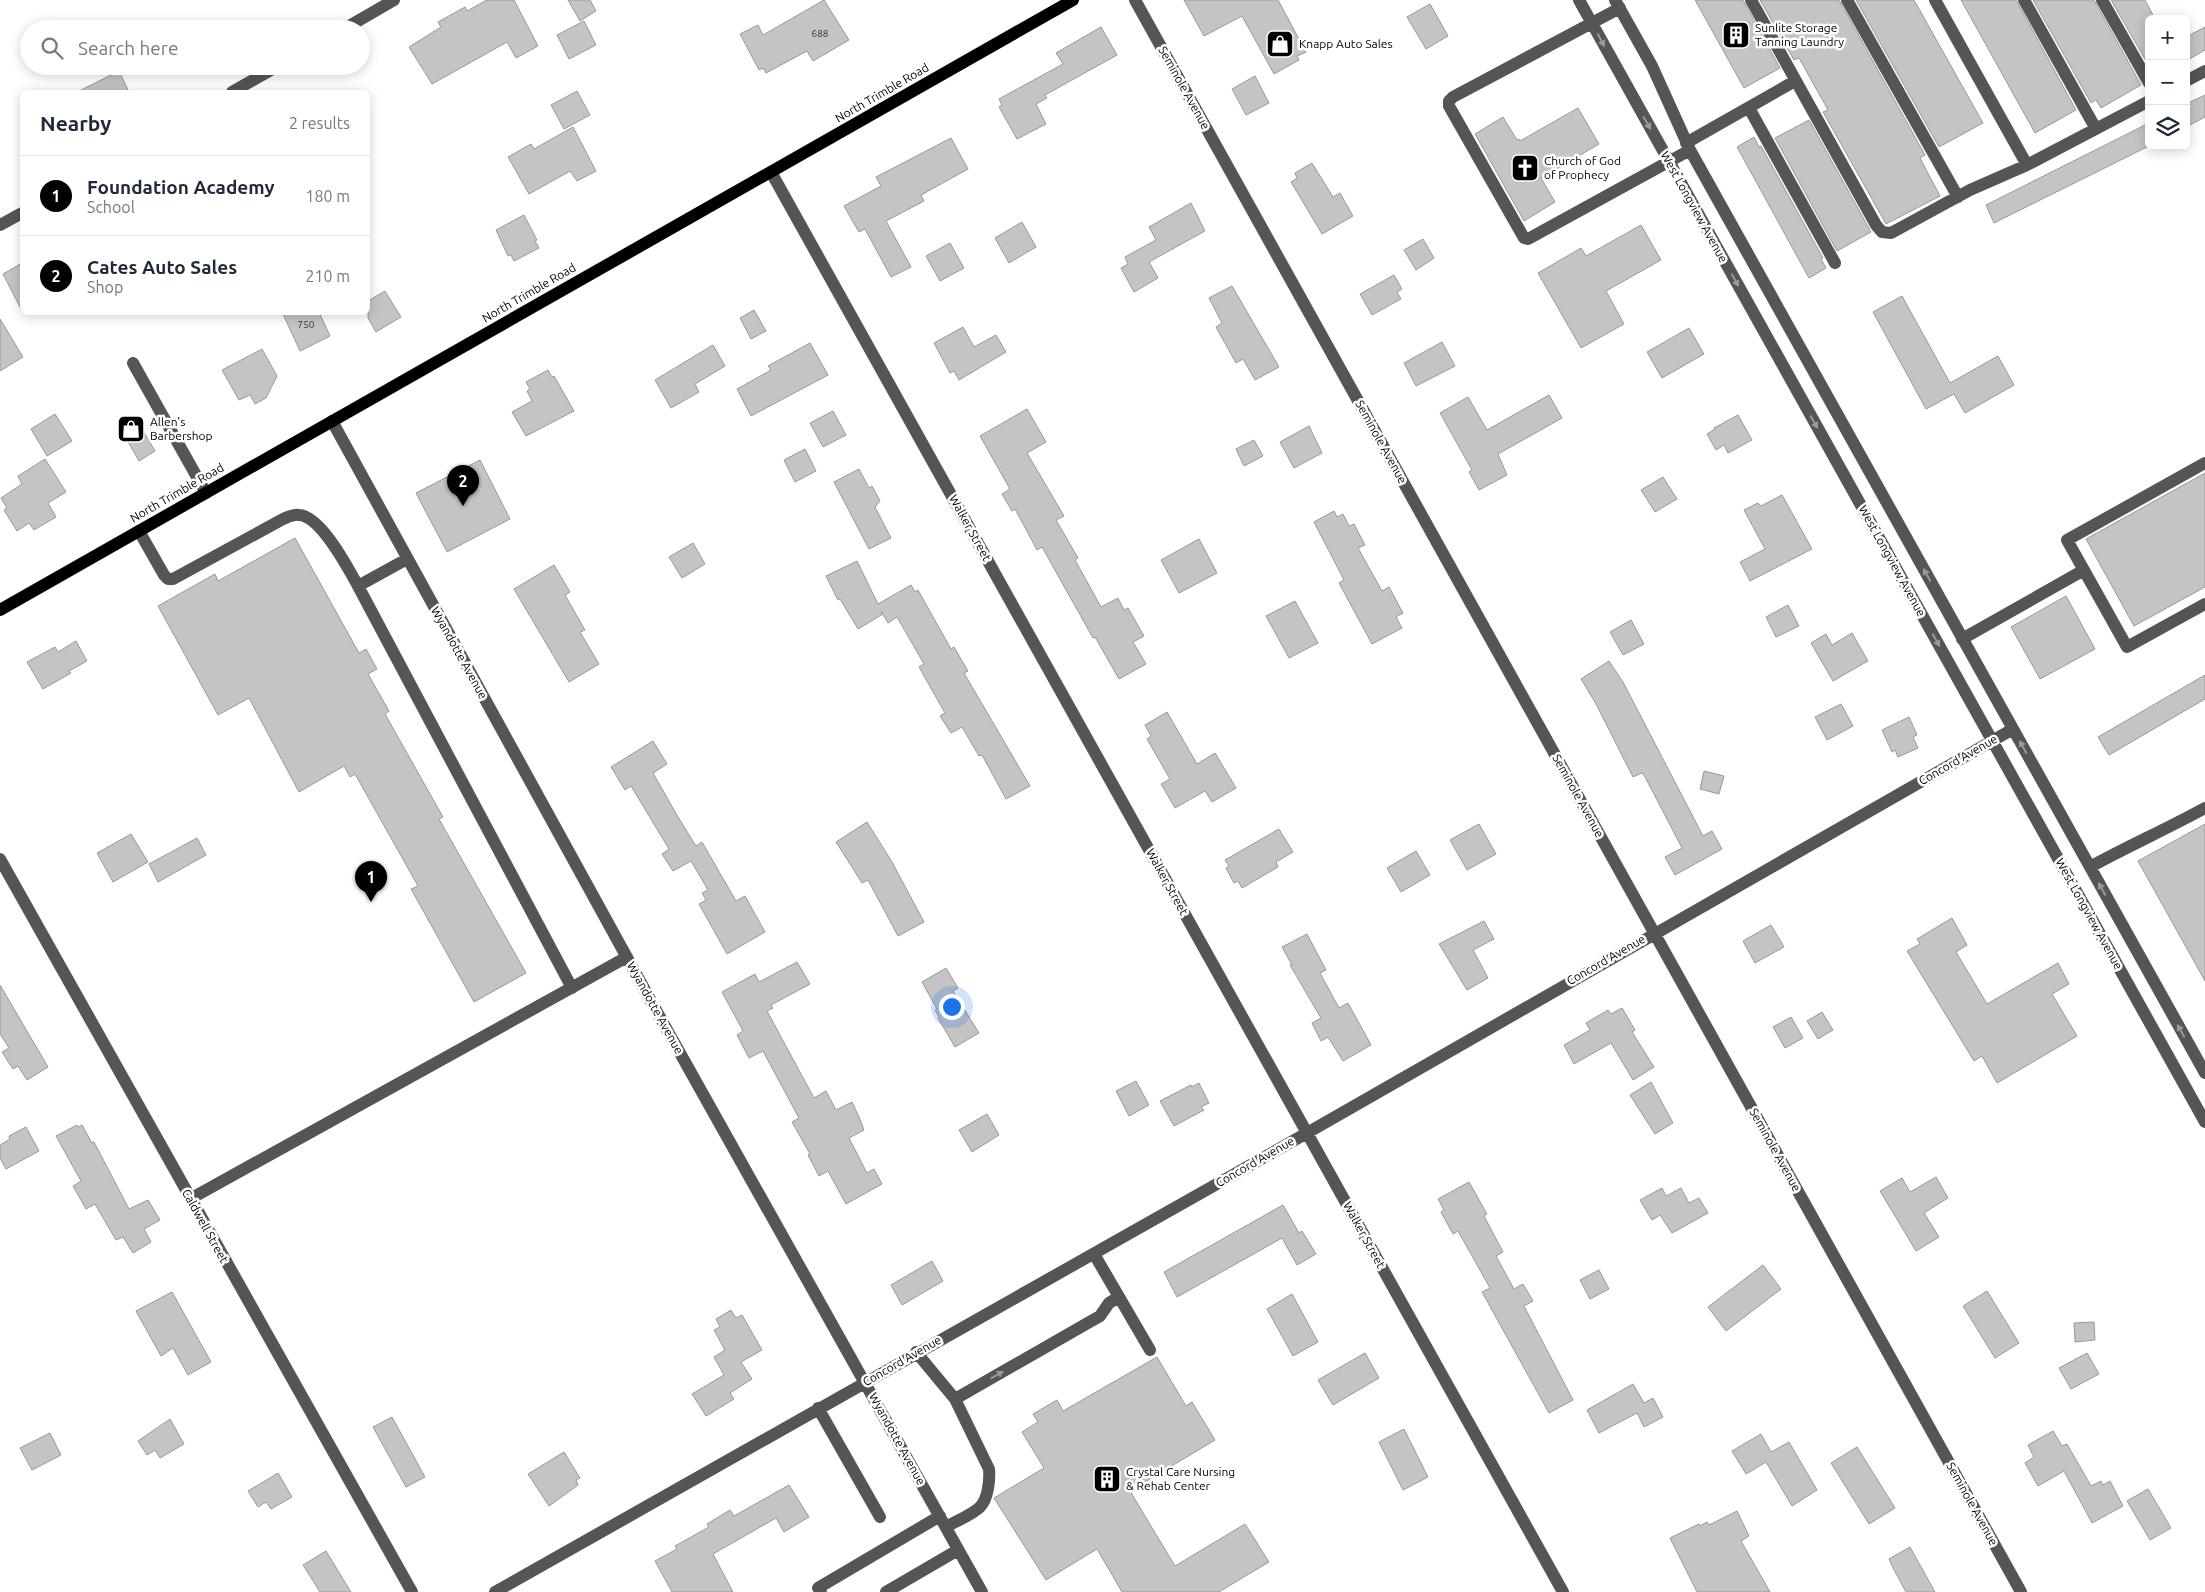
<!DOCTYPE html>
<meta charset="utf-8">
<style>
:root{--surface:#fff;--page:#f2f2f3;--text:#1f2937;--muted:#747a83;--line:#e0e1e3;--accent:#000}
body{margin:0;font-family:Ubuntu,sans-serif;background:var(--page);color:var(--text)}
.controls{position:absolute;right:15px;top:15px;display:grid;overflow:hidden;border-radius:8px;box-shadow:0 2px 12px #0003}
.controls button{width:45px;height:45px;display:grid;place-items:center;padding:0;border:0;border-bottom:1px solid var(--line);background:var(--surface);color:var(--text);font:25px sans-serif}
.you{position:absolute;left:951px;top:1006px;width:18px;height:18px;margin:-12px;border:4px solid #fff;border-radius:50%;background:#1a73e8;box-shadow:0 0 0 8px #1a73e833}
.badge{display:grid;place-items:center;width:32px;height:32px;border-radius:50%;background:var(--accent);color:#fff;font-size:16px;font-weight:700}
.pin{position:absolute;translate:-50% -41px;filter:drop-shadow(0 1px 2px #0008)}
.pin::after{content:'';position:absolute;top:26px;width:18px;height:15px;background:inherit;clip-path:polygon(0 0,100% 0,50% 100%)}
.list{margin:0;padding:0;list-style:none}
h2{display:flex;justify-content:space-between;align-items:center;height:65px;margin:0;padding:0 20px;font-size:21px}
h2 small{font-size:16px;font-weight:400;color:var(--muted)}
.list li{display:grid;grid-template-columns:32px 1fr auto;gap:15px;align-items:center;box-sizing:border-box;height:80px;padding:0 20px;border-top:1px solid var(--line)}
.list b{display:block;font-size:19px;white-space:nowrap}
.list p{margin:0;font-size:16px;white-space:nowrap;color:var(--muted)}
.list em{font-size:16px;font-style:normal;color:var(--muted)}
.icon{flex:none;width:28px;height:28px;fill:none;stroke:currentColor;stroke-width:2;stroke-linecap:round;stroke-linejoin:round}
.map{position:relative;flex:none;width:2205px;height:1592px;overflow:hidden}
.search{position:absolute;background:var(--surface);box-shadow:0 2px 12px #0003;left:20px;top:20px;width:350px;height:55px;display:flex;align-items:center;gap:12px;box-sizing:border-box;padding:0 18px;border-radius:28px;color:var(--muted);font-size:19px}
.panel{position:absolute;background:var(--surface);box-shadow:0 2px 12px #0003;left:20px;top:90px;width:350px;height:225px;border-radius:8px}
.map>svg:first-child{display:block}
.building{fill:#c4c4c4;stroke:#999}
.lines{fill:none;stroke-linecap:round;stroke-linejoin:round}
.minor{stroke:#555;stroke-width:12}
.major{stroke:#000;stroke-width:12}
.oneway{fill:#999}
.labels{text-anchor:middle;stroke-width:5;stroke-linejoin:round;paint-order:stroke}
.number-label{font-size:10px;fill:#313131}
.poi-label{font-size:12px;fill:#000;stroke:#fff;text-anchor:start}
.street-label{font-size:12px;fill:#000;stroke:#fff}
</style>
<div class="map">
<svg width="2205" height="1592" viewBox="0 0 2205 1592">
<rect width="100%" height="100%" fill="#fff"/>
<path class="building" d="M487,0H514L538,46L516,58L507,42L432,84L409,47L441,27L438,22L465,7L467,11Z
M568,0H590L596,11L580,21Z
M824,0L849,40L813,61L807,51L766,73L763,68L759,70L740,34L758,25L763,35Z
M1184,0H1278L1306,52L1297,56L1299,60L1274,74L1242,16L1204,36Z
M1695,0H1743L1780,68L1744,88Z
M1760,0H1839L1925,155L1920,158L1940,196L1886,224L1823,112L1828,110L1799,58L1794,60Z
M1856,0H1914L1983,123L1939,147Z
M1961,0H2016L2076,110L2035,133Z
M2033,0H2094L2141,85L2101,108L2096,100L2091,103Z
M2111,0H2145L2155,19H2149V66Z
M1430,4L1448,36L1426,49L1407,17Z
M584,21L596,45L569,59L557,35Z
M1101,27L1117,55L1045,95L1047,98L1036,104L1046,124L1017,139L999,107L1002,105L999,99L1063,64L1056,53Z
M2205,27V50L2186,61V37Z
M119,71L129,92H77Z
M1255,76L1269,103L1246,115L1232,89Z
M577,91L590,115L564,129L551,105Z
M2205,95V117L2186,127V104Z
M1578,108L1599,144L1541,178L1555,202L1524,221L1475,134L1503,117L1517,140L1519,139L1520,141Z
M1809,120L1871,232L1837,251L1775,138Z
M2149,123V146L1994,223L1986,205Z
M573,127L596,171L577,181L570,171L529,194L508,157L531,144L534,149Z
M1754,137L1759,147L1761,146L1823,258L1821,259L1826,268L1809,278L1737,147Z
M951,138L968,169L921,195L924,201L886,221L911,267L891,277L865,229L859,232L844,206L881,186L876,177Z
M1312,163L1333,197L1340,193L1353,216L1322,234L1291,182L1297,178L1295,173Z
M1191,203L1205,231L1149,262L1158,278L1134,292L1121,268L1128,264L1125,257L1156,240L1149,227Z
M524,215L537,240L535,241L539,248L514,261L511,255L508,256L496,230Z
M1022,222L1036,247L1009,263L995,238Z
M1641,225L1661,260L1606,291L1624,324L1581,348L1538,273L1581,248L1586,256Z
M1423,239L1434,258L1416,270L1404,250Z
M950,243L964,268L940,281L926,256Z
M22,263V311L3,274Z
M1394,275L1402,289L1397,292L1401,299L1372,315L1360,294Z
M1232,286L1279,367L1255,380L1243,359L1236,363L1216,327L1222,323L1209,298Z
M385,291L401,317L376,332L368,318V301Z
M1902,296L1950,383L1998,356L2014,385L1965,413L1954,394L1926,409L1873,312Z
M754,310L766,331L751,339L740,318Z
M282,312H319L330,336L300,351Z
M0,319L23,357L0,371Z
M963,327L974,347L996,335L1006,352L959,380L954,371L950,373L934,343Z
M1689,328L1704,354L1662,378L1647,352Z
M1442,342L1455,366L1416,386L1404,363Z
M810,343L828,375L751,416L737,389L771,370L768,366Z
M713,345L725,366L695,384L699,392L671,408L655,380Z
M262,349L277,376L266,398L255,404L250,395L239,400L222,370Z
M548,370L552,377L554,376L574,411L526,436L512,412L532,401L527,391L530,389L526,382Z
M1549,395L1562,418L1498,454L1507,475L1479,490L1469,472L1472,470L1440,413L1468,397L1487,430Z
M1027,409L1046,442L1027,453L1064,516L1056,520L1078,558L1075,560L1101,607L1118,598L1124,610L1128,608L1144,636L1133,642L1146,664L1119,679L1095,637L1093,638L1042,547L1037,550L1015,509L1012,511L1002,494L1010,489L980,436Z
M833,411L846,435L823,447L810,423Z
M55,414L72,441L47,456L31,429Z
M1738,415L1752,440L1728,453L1724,445L1716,450L1707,434L1715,429L1714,428Z
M135,417L155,451L139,461L119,426Z
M1309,426L1322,453L1294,468L1280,442Z
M1254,440L1263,456L1244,466L1236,449Z
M805,449L816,471L795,482L784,460Z
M45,459L66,492L48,503L56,517L34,530L29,523L17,531L4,510L7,508L1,498L22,484L18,476Z
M480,460L510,519L447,552L416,493Z
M859,469L869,488L872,486L880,501L875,507L891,538L869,549L834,482Z
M2205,473V587L2134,626L2086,539Z
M1663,477L1677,499L1655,512L1641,490Z
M1782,495L1812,549L1750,581L1740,562L1765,549L1744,510L1758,503L1761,506Z
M1334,511L1337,517L1343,514L1349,526L1354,524L1365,545L1358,548L1382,591L1389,587L1403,613L1396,617L1402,628L1372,644L1339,583L1344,580L1314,522Z
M295,538L359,653L366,649L377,669L368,674L389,711L385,714L443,817L439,819L526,973L474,1002L411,889L418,886L355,774L350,777L344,766L299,792L249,698L218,715L158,606L215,574L218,581Z
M1199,539L1217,573L1179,593L1161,560Z
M693,543L705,564L682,578L669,557Z
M857,561L878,604L911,585L915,592L918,590L951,649L954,647L968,671L964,673L1030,786L1006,799L982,755L979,756L962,727L951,733L940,716L945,713L919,667L924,664L897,617L888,623L881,611L883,614L858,629L840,599L838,600L826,576Z
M554,565L570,592L565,595L585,630L580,632L599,664L569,682L514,589Z
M2066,596L2095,649L2040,679L2011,627Z
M1295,601L1318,643L1289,658L1266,616Z
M1788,605L1799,626L1776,637L1766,617Z
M1631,620L1644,644L1623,655L1610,632Z
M1852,633L1868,661L1833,681L1811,643L1826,634L1832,645Z
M76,641L87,661L69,671L71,673L43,689L27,662L55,647L58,652Z
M1609,661L1623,682L1703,836L1712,831L1722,849L1675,875L1665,857L1682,848L1644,775L1642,773L1633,777L1595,702L1581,679Z
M2205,675V699L2109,755L2098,737Z
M1841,704L1853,726L1827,740L1815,717Z
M1167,712L1197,764L1215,753L1236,788L1212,802L1205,791L1175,808L1161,784L1170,779L1147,739L1151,736L1145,725Z
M1909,717L1917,735L1913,737L1918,748L1898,757L1895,750L1892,752L1882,730Z
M653,741L667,764L653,773L678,817L696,846L702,842L736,901L745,896L765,932L727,954L699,904L706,900L702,893L708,890L691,861L673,871L662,854L669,849L631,786L625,790L611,767Z
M1704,771L1724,776L1719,794L1700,789Z
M867,822L892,862L924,922L898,936L868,880L862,883L836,842Z
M1479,824L1496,854L1467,870L1450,840Z
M2205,824V981L2138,861Z
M1279,829L1293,852L1276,862L1278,867L1242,888L1238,881L1234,883L1226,868L1229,866L1225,860Z
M131,834L148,862L113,882L97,853Z
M197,838L206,855L158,882L149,864Z
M1416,851L1430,875L1401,892L1387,868Z
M1952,918L1967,945L1956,952L1987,1004L2058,963L2069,984L2052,994L2077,1036L1997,1083L1982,1056L1974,1061L1907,951L1920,944L1917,939Z
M1484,921L1494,939L1473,950L1488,978L1467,990L1439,944Z
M1771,925L1784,947L1755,963L1743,941Z
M1307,934L1326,970L1320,973L1339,1008L1348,1003L1371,1045L1343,1061L1328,1037L1321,1041L1312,1023L1321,1018L1290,965H1292L1282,947Z
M797,962L810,984L771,1005L773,1008L767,1011L814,1098L826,1091L836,1110L852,1102L859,1117L864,1130L849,1138L867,1173L874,1169L882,1184L846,1204L828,1171L819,1176L808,1155L810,1154L792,1122L799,1118L763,1051L749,1058L737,1035L743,1031L722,992L755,974L759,982Z
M946,968L958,988L953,991L979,1033L955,1047L938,1018L939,1017L935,1010L937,1009L922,982Z
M0,985L48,1067L27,1080L18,1066L13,1069L2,1052L9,1048L0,1034Z
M1622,1008L1635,1030L1632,1032L1654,1067L1633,1080L1611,1043L1574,1064L1564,1045L1590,1030L1586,1023L1608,1010L1611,1014Z
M1822,1012L1833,1030L1818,1039L1807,1021Z
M1791,1017L1803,1038L1785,1048L1773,1027Z
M1136,1081L1149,1105L1129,1116L1116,1091Z
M1651,1082L1673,1123L1655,1134L1630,1095Z
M1199,1083L1209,1103L1201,1107L1204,1110L1174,1126L1160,1101L1191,1085L1192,1087Z
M987,1114L999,1135L972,1152L959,1130Z
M77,1125L78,1127L82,1125L92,1143L94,1142L129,1209L148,1200L160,1220L144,1229L151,1242L133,1253L123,1237L116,1240L95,1204L86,1209L73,1186L81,1181L56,1136Z
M26,1127L39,1151L6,1169L0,1158V1145L10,1139L9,1136Z
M1936,1177L1948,1198L1924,1213L1939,1237L1916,1251L1880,1191L1902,1178L1910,1192Z
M1469,1182L1487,1214L1484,1216L1503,1252L1496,1256L1514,1289L1523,1284L1533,1301L1524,1306L1573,1400L1549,1413L1482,1292L1490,1288L1458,1231L1453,1234L1441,1212L1444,1210L1438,1199Z
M1662,1188L1666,1196L1681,1188L1689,1203L1699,1198L1708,1213L1672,1233L1660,1215L1652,1220L1640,1200Z
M1283,1205L1299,1233L1302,1231L1316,1254L1297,1265L1282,1238L1177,1297L1164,1272Z
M932,1261L943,1281L902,1305L891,1285Z
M1763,1265L1781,1289L1726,1331L1708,1307Z
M1599,1270L1609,1289L1590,1299L1580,1280Z
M1987,1291L2019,1343L1995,1358L1963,1306Z
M172,1292L211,1362L188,1375L173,1348L161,1356L136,1311Z
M1292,1294L1318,1342L1293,1356L1267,1309Z
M731,1310L736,1318L742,1315L762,1350L741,1362L752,1379L730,1393L734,1399L706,1416L692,1394L724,1375L714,1357L725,1350L714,1330L720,1327L716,1319Z
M2094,1322L2095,1340L2075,1342L2074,1323Z
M1365,1353L1379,1378L1333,1405L1318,1380Z
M2087,1353L2099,1374L2071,1389L2059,1368Z
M1157,1357L1186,1406L1192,1402L1215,1440L1130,1491L1175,1566L1245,1524L1269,1562L1219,1592H1122L1097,1549L1046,1580L994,1498L1044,1468L1022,1432L1038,1422L1033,1414L1057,1400L1063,1411Z
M1633,1384L1644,1403L1653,1398L1663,1417L1644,1427L1637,1413L1599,1433L1587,1410Z
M392,1417L425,1477L406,1487L373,1427Z
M170,1419L184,1444L160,1458L155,1450L147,1455L138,1441Z
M1404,1429L1428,1477L1403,1490L1379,1442Z
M2053,1431L2062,1446L2067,1444L2091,1486L2101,1481L2103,1485L2110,1481L2123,1506L2092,1523L2064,1471L2038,1486L2025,1463L2034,1457L2028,1445Z
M50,1433L61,1455L32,1470L20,1448Z
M1761,1434L1771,1452L1789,1442L1817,1490L1792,1506L1766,1462L1746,1474L1732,1451Z
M1857,1447L1895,1508L1869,1524L1831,1463Z
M564,1452L580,1478L576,1480L578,1485L549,1506L528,1474Z
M278,1473L292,1497L271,1509L266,1502L258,1507L248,1491Z
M789,1485L809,1517L784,1532L776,1518L713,1554L733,1592H672L655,1561L677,1549L675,1546L709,1527L707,1524L730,1510L734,1516Z
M2148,1489L2171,1528L2150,1540L2127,1501Z
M1737,1511L1749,1536L1741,1541L1770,1592H1697L1670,1538L1699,1524L1700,1526L1707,1522L1709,1525Z
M1910,1547L1935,1592H1906L1893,1568L1889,1559Z
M326,1551L346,1584L351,1592H320L303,1565Z"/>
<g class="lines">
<path class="minor" d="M1135,0L2021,1592
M1579,0L2205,1122
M1615,0L1652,66L1690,150L2205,1073
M1751,0L1876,225L1882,232L1891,233L1970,190L2027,165L2149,101
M1847,0L1958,197
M1935,0L2027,165
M2024,0L2096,129
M2102,0L2149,83
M1620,8L1453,97L1449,101V106L1524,238L1528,239L1690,150
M344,29L394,0
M2186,81L2205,71
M232,92L278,66
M1749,108L1835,263
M1686,143L1795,81
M771,172L1563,1592
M0,225L22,213
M133,363L206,493
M332,421L652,1003L982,1592
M2205,463L2067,540L2127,647L2205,604
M139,531L164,575L168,579H173L283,519C288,517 294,514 299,515C321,516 348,568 358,586L572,988
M358,586L407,559
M1962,639L2084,570
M0,859L412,1592
M2090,867C2128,846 2167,829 2205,808
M190,1199L627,957
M1094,1254L1150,1350
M916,1352L955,1399L989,1469C990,1480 988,1499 980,1507C972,1515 956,1521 946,1527
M955,1399L1100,1316L1109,1303L1119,1297
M818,1408L880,1517
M495,1592L1307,1133L2013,729
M821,1592L818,1588L940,1516
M886,1592L958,1550"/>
<path class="major" d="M0,610L1073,0"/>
</g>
<defs><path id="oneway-solid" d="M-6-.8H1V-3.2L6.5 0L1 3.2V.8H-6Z" transform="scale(1.25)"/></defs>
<g class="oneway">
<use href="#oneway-solid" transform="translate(1601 40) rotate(62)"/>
<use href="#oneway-solid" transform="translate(1647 123) rotate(60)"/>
<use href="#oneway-solid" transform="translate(1735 280) rotate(61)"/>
<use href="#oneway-solid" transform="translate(1814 422) rotate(61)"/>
<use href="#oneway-solid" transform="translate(1927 575) rotate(-119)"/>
<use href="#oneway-solid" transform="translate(1936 640) rotate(61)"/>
<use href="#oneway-solid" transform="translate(2023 747) rotate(-119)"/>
<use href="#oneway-solid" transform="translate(2102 889) rotate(-119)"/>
<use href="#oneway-solid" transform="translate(2181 1031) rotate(-119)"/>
<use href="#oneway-solid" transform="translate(997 1375) rotate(-30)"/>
</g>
<defs>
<g id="building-square" transform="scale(1.4375)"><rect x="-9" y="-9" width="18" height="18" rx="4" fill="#000" stroke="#fff"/><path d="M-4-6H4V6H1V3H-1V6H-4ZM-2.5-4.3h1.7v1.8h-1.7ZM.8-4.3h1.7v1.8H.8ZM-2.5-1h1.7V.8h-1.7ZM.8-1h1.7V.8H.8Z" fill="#fff"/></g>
<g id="shop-square" transform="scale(1.4375)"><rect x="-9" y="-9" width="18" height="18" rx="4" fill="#000" stroke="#fff"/><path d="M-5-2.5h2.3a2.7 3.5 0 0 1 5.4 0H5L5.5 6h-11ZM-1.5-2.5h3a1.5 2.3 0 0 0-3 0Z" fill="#fff"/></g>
<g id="church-square" transform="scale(1.4375)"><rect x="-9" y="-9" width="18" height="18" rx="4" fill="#000" stroke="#fff"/><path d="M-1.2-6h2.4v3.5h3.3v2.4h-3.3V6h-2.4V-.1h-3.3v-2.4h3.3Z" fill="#fff"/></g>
</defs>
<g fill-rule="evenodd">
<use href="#building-square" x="1736" y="35"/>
<use href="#shop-square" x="1280" y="44"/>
<use href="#church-square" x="1525" y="168"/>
<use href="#shop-square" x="131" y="429"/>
<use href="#building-square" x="1107" y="1479"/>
</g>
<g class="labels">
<g class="number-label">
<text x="820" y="37">688</text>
<text x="306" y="328">750</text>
</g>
<g class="poi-label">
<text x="1755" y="32">Sunlite Storage<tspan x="1755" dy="14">Tanning Laundry</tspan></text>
<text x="1299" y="48">Knapp Auto Sales</text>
<text x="1544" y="165">Church of God<tspan x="1544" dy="14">of Prophecy</tspan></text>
<text x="150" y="426">Allen's<tspan x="150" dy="14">Barbershop</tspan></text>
<text x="1126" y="1476">Crystal Care Nursing<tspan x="1126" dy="14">&amp; Rehab Center</tspan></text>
</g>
<g class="street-label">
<text transform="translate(1184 88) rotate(61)" y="4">Seminole Avenue</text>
<text transform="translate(882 93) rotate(-30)" y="4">North Trimble Road</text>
<text transform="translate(1694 207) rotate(61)" y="4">West Longview Avenue</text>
<text transform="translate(529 293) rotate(-30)" y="4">North Trimble Road</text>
<text transform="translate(1381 442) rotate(61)" y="4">Seminole Avenue</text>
<text transform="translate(177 493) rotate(-30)" y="4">North Trimble Road</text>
<text transform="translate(970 528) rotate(61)" y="4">Walker Street</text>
<text transform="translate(1892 561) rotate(61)" y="4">West Longview Avenue</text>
<text transform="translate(459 653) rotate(61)" y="4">Wyandotte Avenue</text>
<text transform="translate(1958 760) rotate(-30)" y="4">Concord Avenue</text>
<text transform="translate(1578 796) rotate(61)" y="4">Seminole Avenue</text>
<text transform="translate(1167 882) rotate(61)" y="4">Walker Street</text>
<text transform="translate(2089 914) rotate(61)" y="4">West Longview Avenue</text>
<text transform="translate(1606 960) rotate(-30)" y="4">Concord Avenue</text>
<text transform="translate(655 1008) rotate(61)" y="4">Wyandotte Avenue</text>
<text transform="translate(1775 1150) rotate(61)" y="4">Seminole Avenue</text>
<text transform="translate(1255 1162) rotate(-30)" y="4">Concord Avenue</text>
<text transform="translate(205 1226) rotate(61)" y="4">Caldwell Street</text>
<text transform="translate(1364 1235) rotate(61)" y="4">Walker Street</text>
<text transform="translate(902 1361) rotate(-30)" y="4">Concord Avenue</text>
<text transform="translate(897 1439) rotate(61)" y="4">Wyandotte Avenue</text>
<text transform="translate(1972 1504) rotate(61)" y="4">Seminole Avenue</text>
</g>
</g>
</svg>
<div class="controls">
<button>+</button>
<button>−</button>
<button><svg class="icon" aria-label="layers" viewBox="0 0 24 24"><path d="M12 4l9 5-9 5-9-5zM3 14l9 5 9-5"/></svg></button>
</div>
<div class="you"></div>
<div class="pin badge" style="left:371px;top:902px">1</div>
<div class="pin badge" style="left:463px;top:506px">2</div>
<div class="search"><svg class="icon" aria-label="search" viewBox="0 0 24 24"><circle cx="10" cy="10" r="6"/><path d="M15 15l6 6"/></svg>Search here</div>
<section class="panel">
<h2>Nearby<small>2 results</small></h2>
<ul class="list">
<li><span class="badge">1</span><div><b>Foundation Academy</b><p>School</p></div><em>180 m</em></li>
<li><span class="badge">2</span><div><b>Cates Auto Sales</b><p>Shop</p></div><em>210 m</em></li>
</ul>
</section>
</div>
